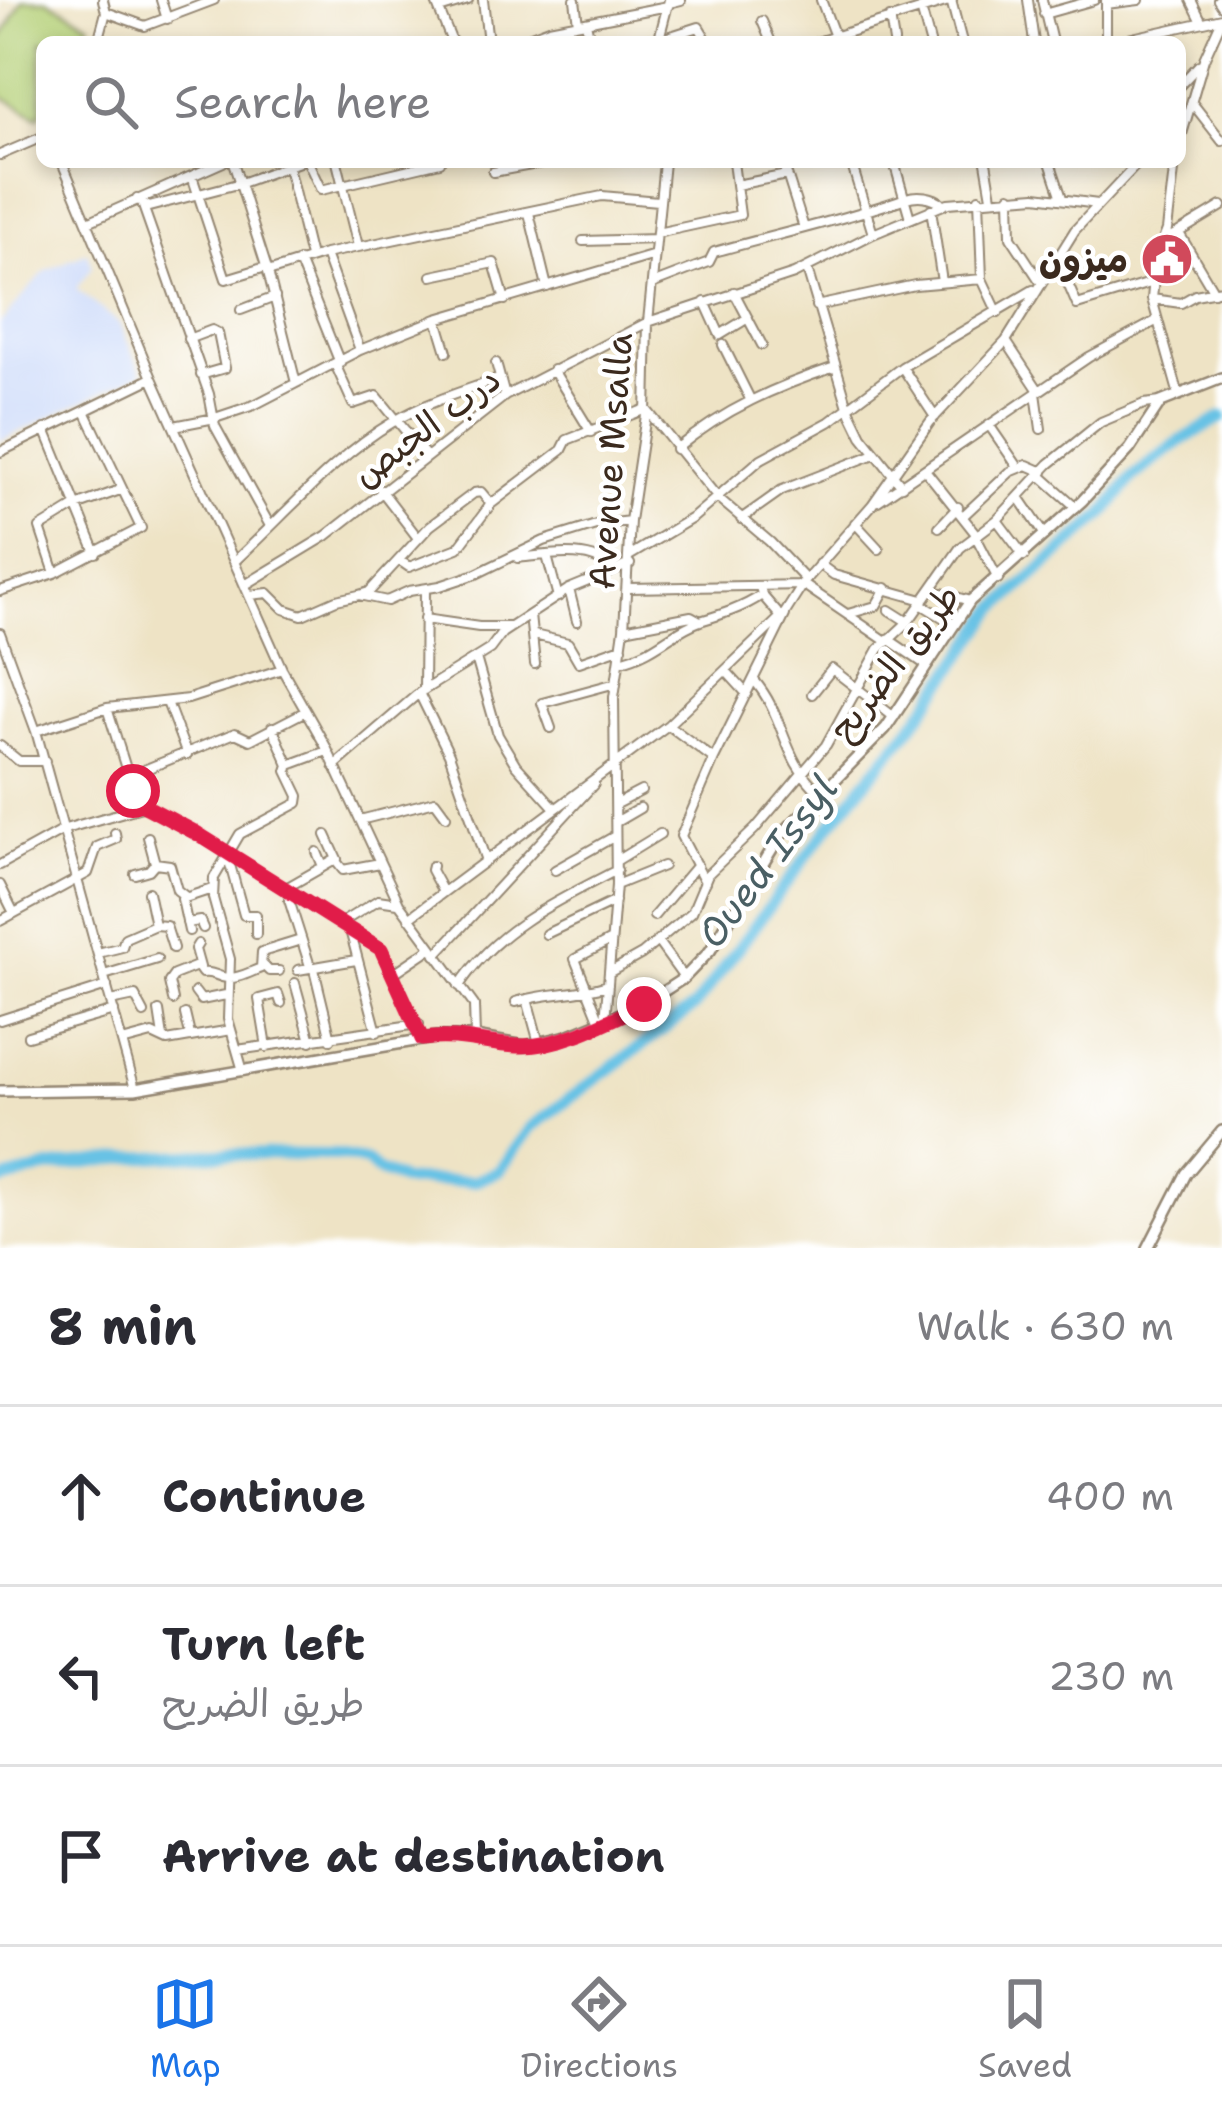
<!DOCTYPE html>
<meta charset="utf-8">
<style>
:root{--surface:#fff;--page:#f7f7f7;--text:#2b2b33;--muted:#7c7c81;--line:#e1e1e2;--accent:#1a73e8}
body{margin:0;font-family:"Shantell Sans","Playpen Sans Arabic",sans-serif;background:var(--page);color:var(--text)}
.stop{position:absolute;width:36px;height:36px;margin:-27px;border:9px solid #e11d48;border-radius:50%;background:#fff}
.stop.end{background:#e11d48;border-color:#fff;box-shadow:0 3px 12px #0008}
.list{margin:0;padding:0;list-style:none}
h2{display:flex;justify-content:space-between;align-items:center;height:156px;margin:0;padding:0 48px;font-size:51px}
h2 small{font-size:39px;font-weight:400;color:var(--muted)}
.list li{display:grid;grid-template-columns:78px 1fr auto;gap:36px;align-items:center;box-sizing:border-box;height:180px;padding:0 48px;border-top:3px solid var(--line)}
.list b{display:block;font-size:45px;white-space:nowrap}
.list p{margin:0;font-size:39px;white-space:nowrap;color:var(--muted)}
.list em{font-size:39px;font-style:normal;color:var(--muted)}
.icon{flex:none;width:66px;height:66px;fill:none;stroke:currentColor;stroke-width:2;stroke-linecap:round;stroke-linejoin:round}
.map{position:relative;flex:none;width:1222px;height:1248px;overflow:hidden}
.search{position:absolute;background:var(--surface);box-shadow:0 6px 18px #0003;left:36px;right:36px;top:36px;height:132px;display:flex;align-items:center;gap:30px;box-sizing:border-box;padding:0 42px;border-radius:18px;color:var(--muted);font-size:45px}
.sheet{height:696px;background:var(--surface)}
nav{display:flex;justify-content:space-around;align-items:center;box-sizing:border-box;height:168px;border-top:3px solid var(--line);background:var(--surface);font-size:33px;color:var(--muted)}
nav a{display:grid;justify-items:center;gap:6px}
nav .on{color:var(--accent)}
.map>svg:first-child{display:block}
.built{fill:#cddbfa}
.green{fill:#b3cf75;stroke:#777c4a;stroke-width:3}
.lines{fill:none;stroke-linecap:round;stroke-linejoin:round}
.river{stroke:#67c2e5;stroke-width:12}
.minor-casing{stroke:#948672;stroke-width:12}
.tertiary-casing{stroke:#948672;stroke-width:14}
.minor{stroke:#fff;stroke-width:8}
.tertiary{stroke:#fff;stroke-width:9}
.route{stroke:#e11d48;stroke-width:15}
.labels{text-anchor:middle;stroke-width:9;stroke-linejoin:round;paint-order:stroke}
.poi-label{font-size:36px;font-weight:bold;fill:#3b2a1e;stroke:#fff;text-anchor:end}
.street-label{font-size:36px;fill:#3b2a1e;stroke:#fff}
.water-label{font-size:39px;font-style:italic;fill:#4a5f64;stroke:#fff}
</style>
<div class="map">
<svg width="1222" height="1248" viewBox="0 0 1222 1248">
<rect width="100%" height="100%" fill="#fff"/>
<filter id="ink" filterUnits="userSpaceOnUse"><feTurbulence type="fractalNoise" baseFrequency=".00833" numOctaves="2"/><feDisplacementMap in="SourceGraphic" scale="24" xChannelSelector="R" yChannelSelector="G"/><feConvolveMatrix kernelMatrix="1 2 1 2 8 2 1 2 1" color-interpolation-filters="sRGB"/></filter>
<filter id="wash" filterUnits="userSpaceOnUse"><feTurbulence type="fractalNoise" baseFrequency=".004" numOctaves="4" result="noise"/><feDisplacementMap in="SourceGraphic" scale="48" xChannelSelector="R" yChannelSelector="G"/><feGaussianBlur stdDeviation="2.7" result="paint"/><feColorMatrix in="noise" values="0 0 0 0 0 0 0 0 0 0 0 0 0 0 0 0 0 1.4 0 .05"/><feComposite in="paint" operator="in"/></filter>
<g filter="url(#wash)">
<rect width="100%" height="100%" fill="#eee3c5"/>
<path class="built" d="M87,252L92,267L76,289L119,323L142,373L0,441V323L44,272Z"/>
<path class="green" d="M23,0H48L90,24L80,42H42V110L38,117L0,95V41Z"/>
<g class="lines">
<path class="river" d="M0,1181L47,1168L127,1158L216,1154L339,1155L366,1161L378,1171L404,1181H475L499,1171L530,1128L695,1006L826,830L917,720L996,609L1103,515L1133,477L1179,442L1222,417"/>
</g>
</g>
<g filter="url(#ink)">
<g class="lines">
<g class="minor-casing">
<path id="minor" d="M161,0L167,19
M435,0L452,42
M483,0L488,42
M575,0L578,23
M821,0L834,34
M951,0L962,42
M1028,0L1034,42
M1042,0L1052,42
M1106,0V42
M1191,0L1202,22
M1218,0L1222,6
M669,3L681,0
M1106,4L1139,0
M439,9L468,0
M921,9L930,42
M106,12L145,26L214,0
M1044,14L1094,0
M890,18L894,42
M762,21L771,42
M586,22L590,42
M560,27L564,42
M659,39L669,0
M98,42L106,12L103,0
M515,42L549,29L668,6
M652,42L699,27L708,42
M817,42L952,0
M1114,42L1222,18
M1180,85L1199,65
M1193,104L1222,141
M1180,141L1204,59L1222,19
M0,155L42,137
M62,162L152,378L282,669L325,745L399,903L474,1005L475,1037
M233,162L268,272L296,383
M308,162L321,190L440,162
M337,162L358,246
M783,162L804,228
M851,162L873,234
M894,162L910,218
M986,162L992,197
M1050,162L1062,198
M1083,162H1084
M1175,162L1167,230L1156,258L1152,299L1178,392
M288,167L310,257
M493,172L548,162
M192,176L226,279L266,267
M736,185L787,175
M1010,196L1011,237L1040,281
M979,198L982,279L998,313
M137,199L149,207L241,183L299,162
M143,206L209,394L215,426L269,524
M931,209L942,282
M529,213L547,287
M88,222L223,162
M657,233L740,215L733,162
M1179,233L1214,292
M583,241L656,239
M1164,241L1222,206
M325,254L360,350
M1056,256L1077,305L1153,282
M299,261L340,363
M807,269L848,407L862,436L902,486
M268,272L325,254L602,196L658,201
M432,276L494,263L505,300
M652,284L709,262L714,252C778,234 844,220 906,198C918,194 933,196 943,204
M734,292L762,345
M1152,299L1181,303L1195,295L1222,290
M705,302L720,335L748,318
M816,306L915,285L982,279
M241,310L275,297
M437,319L447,352
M188,339L212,330L218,333L225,368L201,375
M1006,341L1039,391
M723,345L750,399
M496,363L505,396
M336,366L353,404L377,396L426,456
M902,367L935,417
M553,370L591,432
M1036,393L1041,429
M989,425L1018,467
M174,426L215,418L254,405L360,350L437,319L655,255
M45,429L96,553
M676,449C725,409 775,387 835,367
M0,452L152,378
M926,471L976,534
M1040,475L1076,507
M381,490L418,538
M1019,497L1045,535
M878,501L1089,357L1156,321
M964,515L1010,472L1027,465L1043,472
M741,519L782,490L875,454
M997,520L1024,556
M855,523L879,549
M939,527L958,507
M975,535L998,579
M547,556L558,597
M629,556L694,517L761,459L829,422L902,367L1033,290
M518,558C548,555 591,546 614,570
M236,560C285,515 335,456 393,422C425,403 463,391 498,379
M399,560L409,567L458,548L491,504L562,450L567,440L646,409L717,497L770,542L806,580
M819,564L834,575L923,600
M55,573L40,528L76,506L120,490
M245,585L326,536L505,396L648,322L794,274L873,234L948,203L1036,196L1098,204
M628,588L804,585L886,641
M569,589L577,621
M931,590L970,601
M0,591L55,573L141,528L85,411
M250,595L268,593L284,609L302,615L336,600L359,595L387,601L409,591L440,586L476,574L544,541L596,525L630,521
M359,595L369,592L430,526L474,493L481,492L491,504
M762,595L781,617
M921,604L952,623
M889,610L908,622
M848,614L876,606L886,588
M530,615L535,664
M424,619L479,627H511
M624,629L691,616L700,621
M0,633L36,731L135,1089
M534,635L568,643L579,662L622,647
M888,639L926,665
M476,658L498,735L516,765L554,807
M621,661C655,653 672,631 700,621C720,615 743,608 762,595L760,586
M726,671L747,694
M754,680C787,719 780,757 821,794
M424,690L425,590
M419,693L449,754L485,858
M812,694L832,669L894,717
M167,702L187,755
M107,708L133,791L145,806L198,834L381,949L423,1039
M668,725L714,759
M272,727L289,765
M551,728L542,703L616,683
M36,731L107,708L188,699L282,669
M0,746L19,761H45
M334,766L419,693L490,649L502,633L569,589L630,564
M129,776L235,733L250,740L304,712
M616,804L641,791
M360,820L435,801L446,816
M616,822L640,808
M326,835L337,859
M148,837L155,863L170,865L177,890L186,897
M317,852L322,864
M227,854L244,915H256V934
M616,861L660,834
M0,865L65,829L145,806
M432,866L431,870L443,892
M555,870L615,836
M135,874L149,870L155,863
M705,882L681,836L714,759L785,615
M0,885L14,913
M616,885L663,866
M286,888L335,860L343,870L380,863
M292,892L289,900L309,963L314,969L331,1039
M654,916L697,865
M409,918L668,725L785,613L806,580L872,505L930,422L1006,341L1075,230L1139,162
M0,921L88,873L97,847L116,839L115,833
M187,923L200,921L203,928
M341,923L378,900L398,903
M155,925L166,926L173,948
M350,930L377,1032
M189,931L182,899L212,889
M546,934L615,901
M658,942L684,978
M198,944L195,949L200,967
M98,953L122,947L125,938L155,925L148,892
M436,955L594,784
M263,965L269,971H279
M298,970L356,960
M610,972L642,954L692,912L708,874L755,829L826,745L879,649L908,622L960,548L997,520L1049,464L1101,422L1144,404L1161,402
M394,973L431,948
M104,975L157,959
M295,983L311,1041
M459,986C496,929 558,900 617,870
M195,992L201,1000L226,995
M527,999L539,1043
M173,1000L169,982L174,975L197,966L202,973C215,971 215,977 227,978C238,979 250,972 261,968L262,952L301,940
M111,1001L135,996L144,1013
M516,1002C548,992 576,995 608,985
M159,1011L163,1037
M185,1014L190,1035
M0,1020L107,986
M605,1021L616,885L614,697L624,629L630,521L646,415L648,322L664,162
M601,1024L575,959L611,940
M28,1036L114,1011
M122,1042L152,1034L167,1041L231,1030
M267,1047L259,999L278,994L281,1003
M237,1050L419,1024
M243,1071L228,1019L230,959L213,898L214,878L240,834L298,803L299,796L287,771L289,765L327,751"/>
</g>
<g class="tertiary-casing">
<path id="tertiary" d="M0,1091L135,1089L438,1037H475L525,1046L567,1036L644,1004L684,978L710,951L780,836L886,728L970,601L1082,501L1130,449L1161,402L1222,378
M1148,1248L1186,1174L1222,1131"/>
</g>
<use href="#minor" class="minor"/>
<use href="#tertiary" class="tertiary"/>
</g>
</g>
<g class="lines" filter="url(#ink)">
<path class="route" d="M133,791L145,806L198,834L381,949L422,1039C460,1034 482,1044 517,1046C559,1048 607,1022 644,1004"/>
</g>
<defs>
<g id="civic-disc" transform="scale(2.7)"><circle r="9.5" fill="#d1495b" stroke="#fff"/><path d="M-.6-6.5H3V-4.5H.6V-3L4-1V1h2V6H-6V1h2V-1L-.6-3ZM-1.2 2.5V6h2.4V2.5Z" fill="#fff"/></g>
</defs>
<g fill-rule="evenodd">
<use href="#civic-disc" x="1167" y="259"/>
</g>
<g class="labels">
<g class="poi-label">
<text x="1128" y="272">ميزون</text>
</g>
<g class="street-label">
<text transform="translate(426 426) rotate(-37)" y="13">درب الجبص</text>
<text transform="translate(610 461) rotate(-86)" y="13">Avenue Msalla</text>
<text transform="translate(894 662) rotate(-52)" y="13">طريق الضريح</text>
</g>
<g class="water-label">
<text transform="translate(767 861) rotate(-53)" y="14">Oued Issyl</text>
</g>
</g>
</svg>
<div class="stop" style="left:133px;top:791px"></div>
<div class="stop end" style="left:644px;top:1004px"></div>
<div class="search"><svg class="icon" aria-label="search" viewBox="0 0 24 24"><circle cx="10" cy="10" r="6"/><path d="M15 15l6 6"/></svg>Search here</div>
</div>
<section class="sheet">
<h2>8 min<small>Walk · 630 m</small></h2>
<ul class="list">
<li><svg class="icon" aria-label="ahead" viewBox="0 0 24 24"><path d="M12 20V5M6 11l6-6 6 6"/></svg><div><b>Continue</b></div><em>400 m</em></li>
<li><svg class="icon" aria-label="left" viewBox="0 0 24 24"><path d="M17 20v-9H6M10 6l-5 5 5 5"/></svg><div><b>Turn left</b><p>طريق الضريح</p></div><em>230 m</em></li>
<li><svg class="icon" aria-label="arrive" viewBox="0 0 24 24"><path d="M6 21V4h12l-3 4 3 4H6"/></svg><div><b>Arrive at destination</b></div></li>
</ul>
</section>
<nav>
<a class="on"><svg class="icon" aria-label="map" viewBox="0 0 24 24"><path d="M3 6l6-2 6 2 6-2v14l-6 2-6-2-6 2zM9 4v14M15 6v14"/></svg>Map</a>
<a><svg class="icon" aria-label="directions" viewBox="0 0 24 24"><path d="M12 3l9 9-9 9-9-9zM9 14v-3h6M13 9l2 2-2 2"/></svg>Directions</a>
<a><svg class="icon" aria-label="saved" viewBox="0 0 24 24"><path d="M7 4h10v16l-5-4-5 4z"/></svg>Saved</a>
</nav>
